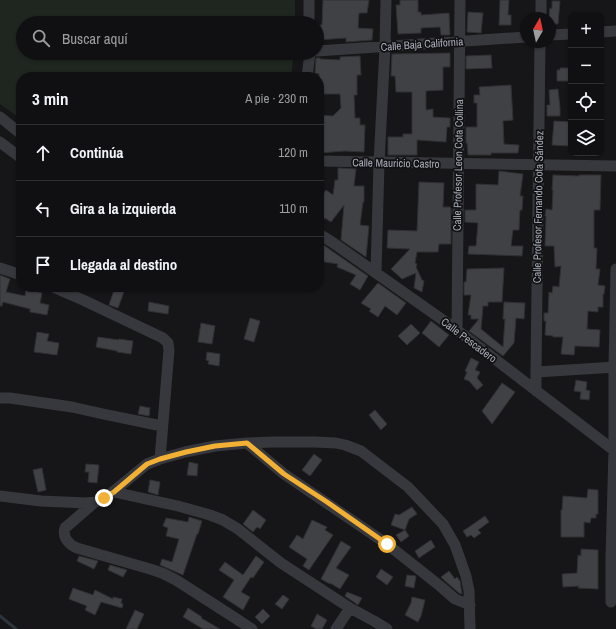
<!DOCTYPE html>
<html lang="es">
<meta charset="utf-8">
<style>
:root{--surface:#101012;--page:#1e1e20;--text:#f1f3f6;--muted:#9c9d9f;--line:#303032}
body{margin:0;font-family:"Archivo Narrow",sans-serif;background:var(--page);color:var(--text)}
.controls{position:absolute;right:12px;top:12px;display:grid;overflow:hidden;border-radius:8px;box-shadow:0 1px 3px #0004}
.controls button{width:36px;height:36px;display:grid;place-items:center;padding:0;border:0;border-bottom:1px solid var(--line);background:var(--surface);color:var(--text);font:20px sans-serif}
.compass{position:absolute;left:520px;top:12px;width:36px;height:36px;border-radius:50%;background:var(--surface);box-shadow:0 1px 3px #0004;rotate:9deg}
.stop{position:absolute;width:12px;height:12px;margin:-9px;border:3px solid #f2b134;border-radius:50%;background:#fff}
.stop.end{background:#f2b134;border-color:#fff;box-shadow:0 1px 4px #0008}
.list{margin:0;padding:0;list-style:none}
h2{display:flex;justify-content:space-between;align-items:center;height:52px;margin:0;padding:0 16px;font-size:17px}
h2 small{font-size:13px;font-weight:400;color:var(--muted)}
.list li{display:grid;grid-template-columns:26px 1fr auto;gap:12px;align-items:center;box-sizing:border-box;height:56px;padding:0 16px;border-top:1px solid var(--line)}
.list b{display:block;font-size:15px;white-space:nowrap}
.list em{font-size:13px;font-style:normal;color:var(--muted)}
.icon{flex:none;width:22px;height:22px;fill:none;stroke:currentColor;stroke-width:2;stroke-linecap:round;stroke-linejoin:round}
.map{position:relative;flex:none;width:616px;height:629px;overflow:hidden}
.search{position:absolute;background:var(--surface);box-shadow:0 1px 3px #0004;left:16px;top:16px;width:308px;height:44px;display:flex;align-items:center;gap:10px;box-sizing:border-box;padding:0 14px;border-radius:22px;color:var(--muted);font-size:15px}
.panel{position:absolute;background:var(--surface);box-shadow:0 1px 3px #0004;left:16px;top:72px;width:308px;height:220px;border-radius:16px}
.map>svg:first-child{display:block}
.garden{fill:#1e261f}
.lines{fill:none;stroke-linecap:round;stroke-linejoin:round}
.stream{stroke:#2c353c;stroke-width:3}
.building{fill:#404145;stroke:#303034}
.minor{stroke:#37383d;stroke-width:11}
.route{stroke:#f2b134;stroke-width:5}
.labels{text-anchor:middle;stroke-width:3.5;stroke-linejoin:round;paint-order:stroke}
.street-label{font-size:11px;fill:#a8adb8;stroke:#111113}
</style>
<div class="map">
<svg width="616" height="629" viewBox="0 0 616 629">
<rect width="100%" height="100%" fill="#161618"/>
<path class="garden" d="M0,0H295V23H23V53H294L291,77H21V119L0,104Z"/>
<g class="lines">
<path class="stream" d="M0,616L16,629"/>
</g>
<path class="building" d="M323,0H369L367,13H359L358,28L373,29L372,40L346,42V38L317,40V25H322Z
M400,0H418V12H421V15L449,13L450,35H441L440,27L421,28V33L398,34L396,5H400Z
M500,0H509L508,15H511V25H499Z
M552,1H560L558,24H553V23H550V18H549L550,8L552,9Z
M468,12L483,13L481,33L467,32Z
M450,53V67H443V90L426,91V110L433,109V117L450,118V127H447L446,142L417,140V155H388V137H403V134H412V92H396L395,76H391L392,54Z
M491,55L492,68L466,69V56Z
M360,56L361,75H357V95H354L355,118H360V125H365L364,152L345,151L319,153V115L333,116L341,108L340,94H319V74L315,73L316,58H320V59L340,60V57Z
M560,68H571V81H557V70H560Z
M511,85L513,120L503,121L504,144L519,145L518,153H491V155H468L467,143H466V127H477V103H474V95H480L479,87Z
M558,89L560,108V116H547V105H550L549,90Z
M554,121L571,122V146L552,145Z
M338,168L356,169L354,186H364V202H363L360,225L369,226L366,257L341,240L344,205L331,222L325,218L319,226V200L326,190L333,195L335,180H338Z
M499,171L523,174L520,196H523L522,210H520L519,230H513L511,246H523L522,256L468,254L469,246H476L478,223L465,222V210H476V184L498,185Z
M553,175L579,176V175H601L600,210H594V248H597L596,269H600L598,285L605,286L604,294H603V307H598V312L588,311L587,329L600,330L599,347L575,346L574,355L561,354L563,337H553V336L545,335L546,321H544V313H548L549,292L552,293L553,286L559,287L561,266L555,267L554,246H545L546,216H545L546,209L552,210L553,190H552Z
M419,182L444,183L443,207H450V208H451V244H439L438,252H417L415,263L417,264L416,267L422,280L424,281L422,292L414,288L416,273L402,279L391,269L410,249L387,248L388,230L417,231Z
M319,242L368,276L360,290L350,284L356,275L337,267L338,264L319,261Z
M504,268L502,302H488V306H483L481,329L503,347L505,319H503L504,302L525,303L524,319L516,318L514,343L503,356L469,331L479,319H471V315H468L471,295H464V282H466L467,269Z
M0,275L10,279L6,292L25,296L26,289L42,293L40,303L49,305L47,315L30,312V309L3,302L2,306H0Z
M378,283L406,303L397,315L385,306L378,317L369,311L371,309L361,303Z
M115,287H119L125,289L118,308L109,305Z
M149,302L169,306L168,314L148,311Z
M250,318L260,321L254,342L244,339Z
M431,321L449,335L439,347L422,333Z
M201,323L215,326L212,344L198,342Z
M411,324L420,333L407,345L398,336Z
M37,332L49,334L47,341L59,343L57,355L34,352Z
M98,337L119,340V339L133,341L131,354L117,352V351L96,347Z
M207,352L220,354L219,366L208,364L209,361L206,360Z
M471,358L479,362L475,370L480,372L477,378L483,385L477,390L469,381L464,379L467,372L465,371Z
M576,380L587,382L586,390L590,391L589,400L580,399L581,392L574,391Z
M502,383L515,392L492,424L482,411Z
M140,406L150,408L149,416L138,414Z
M375,410L387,424L381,430L369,415Z
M314,454L322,460L310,476L302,470Z
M189,462L198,464L197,476L187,475Z
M86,464L99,465L97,483L88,482L89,472H85Z
M42,468L46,490L38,492L33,470Z
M150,480L160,482L158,495L148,492Z
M588,489L598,490V514H596V518H591L590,523L584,522V537H561V510H562L563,496L587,498Z
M412,507L417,514L409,519L405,530L409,536L401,542L396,535L405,530L391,525L395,514L399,515Z
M253,510L266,520L260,529L257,527L253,532L243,524Z
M485,516L489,522L478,530L481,533L474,538L471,535L467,537L463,531Z
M189,517L202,521L198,534H197L183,575L160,565L162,559L172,562L179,539L166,536L168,528L163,526L166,518L188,522Z
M312,520L327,527L325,530L333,535L309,570L303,566L307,559L289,547L297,535L303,539Z
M431,540L435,547L419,558L415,551Z
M341,541L351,547L336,568L349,575L340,589L330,583V584L321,579Z
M581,549L598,550V589L578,588L579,586L563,587L562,574L577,573L578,555L581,556Z
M79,556L98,561L94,569L77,561Z
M256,556L264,562L253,578L251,577L241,592L250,597L243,610L223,597L234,580L219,570L225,562L243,575Z
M110,565L127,570L123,577L108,570Z
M381,569L393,577L387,585L376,577Z
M449,571L455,579L457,577L460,581L462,594L459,593L444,580L441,577Z
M407,575L416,576L414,588L405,586Z
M73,588L93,595L95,590L113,599V597L122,599L121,603L123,604L122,608L101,602L95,615L85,610L87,606L69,599Z
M347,592L362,598L358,605L345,596Z
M283,595L289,599L282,609L275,604Z
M412,597L425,600L421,616L418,622L405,615L411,603Z
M188,608L202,617L201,618L220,629H203L183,617Z
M263,609L270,616L262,624L255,617Z
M135,610L144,614L137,629H126Z
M317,614L327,620L322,629H316L311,626Z"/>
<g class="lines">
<path class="minor" d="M309,0V23
M541,18V0
M601,32L616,31
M550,35L571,34
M317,51L526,37
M307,77L310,53
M0,117L21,134
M0,142L21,158
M319,161L616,166
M319,234L332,242L457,330L616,452
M0,268L21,275
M376,273L379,163L385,47L386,0
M53,287L83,300L163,338L168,343L169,350L160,459
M457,330L460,0
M536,372L540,42
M536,391V372L616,367
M0,398H10L72,407L103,414L162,426
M247,443L284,474L387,544L440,586L455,599L470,605
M114,492L178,506L210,515L223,520L238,529L281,563L350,608L374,621L387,629
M0,496L41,501L86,503L96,502L109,495L147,464L160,459L185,452L215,446L247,443L273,442H315L336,443L345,445L361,451L408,487L443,524L455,545L466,576L469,591L470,629
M95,502L65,528C62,537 69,545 77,548L150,569L162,573L176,580L232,616L252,629
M611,602V558L614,450V367L616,269
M336,629L350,608"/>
</g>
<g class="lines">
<path class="route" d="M104,498L114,492L147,464L160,459L186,452L215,446L247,443L284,474L327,502L387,544"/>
</g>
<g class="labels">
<g class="street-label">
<text transform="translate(422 44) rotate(-4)" y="4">Calle Baja California</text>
<text transform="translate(396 163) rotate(1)" y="4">Calle Mauricio Castro</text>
<text transform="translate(458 165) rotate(-89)" y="4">Calle Profesor Leon Cota Collina</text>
<text transform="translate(538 207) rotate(-89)" y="4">Calle Profesor Fernando Cota Sández</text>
<text transform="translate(469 340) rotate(37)" y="4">Calle Pescadero</text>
</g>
</g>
</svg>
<div class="controls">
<button>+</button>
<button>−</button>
<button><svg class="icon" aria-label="locate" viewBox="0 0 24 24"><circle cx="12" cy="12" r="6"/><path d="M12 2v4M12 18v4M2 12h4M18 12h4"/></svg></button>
<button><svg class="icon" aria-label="layers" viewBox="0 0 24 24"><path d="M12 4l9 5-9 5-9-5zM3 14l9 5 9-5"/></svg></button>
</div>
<svg class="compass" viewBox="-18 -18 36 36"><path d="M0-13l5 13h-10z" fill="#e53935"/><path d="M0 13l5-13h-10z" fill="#9c9d9f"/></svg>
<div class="stop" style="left:387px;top:544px"></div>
<div class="stop end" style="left:104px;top:498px"></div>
<div class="search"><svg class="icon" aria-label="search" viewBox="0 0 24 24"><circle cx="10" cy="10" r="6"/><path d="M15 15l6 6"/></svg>Buscar aquí</div>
<section class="panel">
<h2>3 min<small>A pie · 230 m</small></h2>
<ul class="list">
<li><svg class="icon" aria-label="ahead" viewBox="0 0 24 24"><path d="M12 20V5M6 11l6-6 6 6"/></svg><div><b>Continúa</b></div><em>120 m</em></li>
<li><svg class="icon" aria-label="left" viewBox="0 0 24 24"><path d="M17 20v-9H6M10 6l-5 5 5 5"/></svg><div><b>Gira a la izquierda</b></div><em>110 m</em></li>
<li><svg class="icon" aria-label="arrive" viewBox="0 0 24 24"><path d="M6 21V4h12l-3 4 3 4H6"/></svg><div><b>Llegada al destino</b></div></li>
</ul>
</section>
</div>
